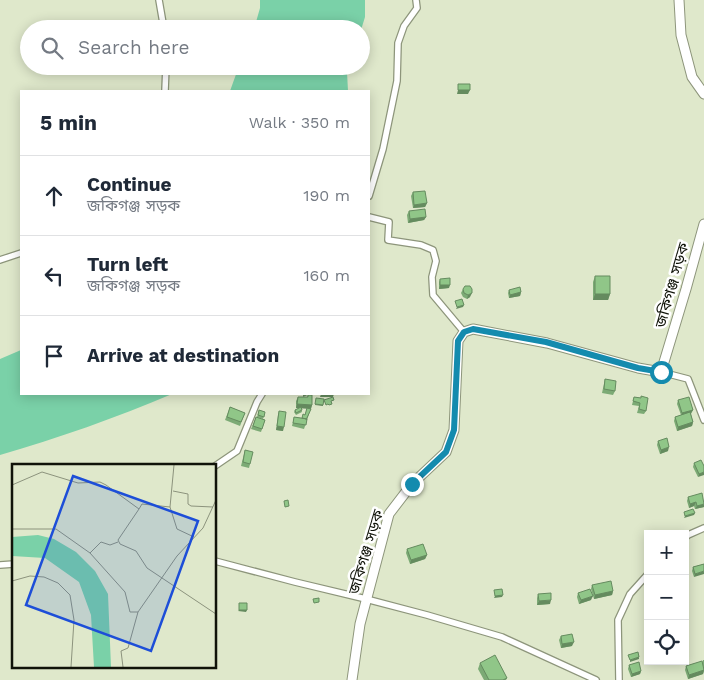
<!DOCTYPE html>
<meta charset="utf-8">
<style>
:root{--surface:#fff;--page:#f2f2f3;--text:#1f2937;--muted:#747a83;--line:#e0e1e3}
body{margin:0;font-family:"Work Sans","Noto Sans Bengali",sans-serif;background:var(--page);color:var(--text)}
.controls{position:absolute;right:15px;bottom:15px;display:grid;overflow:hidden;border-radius:0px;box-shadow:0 2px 12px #0003}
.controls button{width:45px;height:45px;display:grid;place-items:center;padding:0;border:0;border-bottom:1px solid var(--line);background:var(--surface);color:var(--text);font:25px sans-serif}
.stop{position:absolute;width:15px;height:15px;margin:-11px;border:4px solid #148bae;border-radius:50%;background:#fff}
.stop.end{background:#148bae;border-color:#fff;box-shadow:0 1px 5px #0008}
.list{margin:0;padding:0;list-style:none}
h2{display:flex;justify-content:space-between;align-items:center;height:65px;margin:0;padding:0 20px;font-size:21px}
h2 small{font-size:16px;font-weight:400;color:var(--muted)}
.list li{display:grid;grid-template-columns:32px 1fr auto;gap:15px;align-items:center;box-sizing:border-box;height:80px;padding:0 20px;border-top:1px solid var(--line)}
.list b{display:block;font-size:19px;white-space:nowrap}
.list p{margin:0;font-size:16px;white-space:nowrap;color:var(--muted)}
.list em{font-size:16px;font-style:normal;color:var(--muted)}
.icon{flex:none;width:28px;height:28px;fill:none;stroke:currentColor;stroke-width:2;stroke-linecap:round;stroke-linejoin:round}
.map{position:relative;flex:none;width:704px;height:680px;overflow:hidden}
.search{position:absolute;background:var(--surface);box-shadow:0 2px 12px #0003;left:20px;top:20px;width:350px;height:55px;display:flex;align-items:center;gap:12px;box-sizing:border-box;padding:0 18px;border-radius:28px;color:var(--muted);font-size:19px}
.panel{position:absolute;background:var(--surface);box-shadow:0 2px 12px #0003;left:20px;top:90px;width:350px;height:305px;border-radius:0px}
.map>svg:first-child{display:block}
.water{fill:#7ad1a8}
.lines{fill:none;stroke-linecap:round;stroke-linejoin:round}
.minor-casing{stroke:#8d957b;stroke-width:8}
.secondary-casing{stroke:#8d957b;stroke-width:11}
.minor{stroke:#fff;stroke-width:5.5}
.secondary{stroke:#fff;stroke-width:9}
.wall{fill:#7caa75}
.shaded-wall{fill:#658b5f}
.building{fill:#90c688;stroke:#658b5f}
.route{stroke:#148bae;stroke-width:6}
.labels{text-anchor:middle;stroke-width:5;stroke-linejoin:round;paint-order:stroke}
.street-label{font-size:15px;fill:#101309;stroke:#fff}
.inset-road{fill:none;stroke:#8c937d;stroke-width:1}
.view{fill:#1d4ed8;fill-opacity:0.15;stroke:#1d4ed8;stroke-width:2.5}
.inset-edge{fill:none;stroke:#101309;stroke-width:2.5}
</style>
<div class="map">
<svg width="704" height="680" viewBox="0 0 704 680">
<rect width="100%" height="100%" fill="#dfe8cb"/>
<path class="water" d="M260,0H365V17L361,30V29H254L260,8Z
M239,66H347V72L348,91H230Z
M21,350V394H172C116,418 58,438 0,455V359Z"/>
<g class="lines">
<g class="minor-casing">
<path id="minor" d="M159,0L164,29
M165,91L166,66
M369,196L383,149L397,81L398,43L404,26L417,8L416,0
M369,217L389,222L388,240L421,245L433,250L436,261L432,277L433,295L464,332
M0,260L21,253
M661,372L688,379L704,420
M215,466L237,451L257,402L262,394
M685,538L688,535L704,528
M215,561L295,582L366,599L427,615L502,637L596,680
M0,565L14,564
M619,680L618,620L630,594L648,574"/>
</g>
<g class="secondary-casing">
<path id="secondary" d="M679,0L681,35L692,77L704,94
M352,680L360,624L389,514L412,484L446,452L454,430L458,341L464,332L473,329L547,343L638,368L661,372L686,289L704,224"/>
</g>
<use href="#minor" class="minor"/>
<use href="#secondary" class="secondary"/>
</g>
<path class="wall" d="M413,192L427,203L425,207L413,208L411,196Z
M409,211L426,217L424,220L408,223L407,215Z
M595,276L610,294L608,300H593V282Z
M440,279L449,288L439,289V282Z
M463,289L470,297L467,299L463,297L461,293Z
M509,290L521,292L520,296L509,298L508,293Z
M605,379L615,391L613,395L602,393Z
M308,395L312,405L304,429L292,426L294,417L302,418L305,415L307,408H301L302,412L296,415L294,412L295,410L299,408H296V401L298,397H307Z
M634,397L641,398L646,411L644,414L637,413L639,406L632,405Z
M678,400L693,410L691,414L693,422L692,426L677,431L674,421L675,417L681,415L677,404Z
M230,407L245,413L240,426L225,420Z
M259,410L265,412L263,419L257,417Z
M279,411L283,431L276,430L278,415Z
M256,417L265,420L261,432L251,429Z
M658,441L668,451L660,454L657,445Z
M245,450L250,464L249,468L241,466Z
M694,463L704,466L698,477L693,467Z
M688,497L704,507L695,509L694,506L689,508L687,501Z
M407,549L427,555L425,559L410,564L406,553Z
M704,564L694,577L692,571L693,567Z
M592,585L613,591L612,595L594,599L591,589Z
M578,593L591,600L579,604L577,597Z
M538,594L550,604L537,605V598Z
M561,636L572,646L561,648L559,640Z
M703,660H704V671L703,674L688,679L685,670L686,666L702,663Z
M480,663L507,678L506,680H484L478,669Z
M629,665L641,671L640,674L631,677L628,669Z"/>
<path class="shaded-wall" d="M128,68L127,70L120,71L121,70Z
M458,90H470L468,94H457Z
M427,203L425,207L413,208L414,205Z
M426,217L424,220L408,223L410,219Z
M440,285H450L449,288L439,289Z
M521,292L520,296L509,298L510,295Z
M472,293L470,297L467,299L468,295Z
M595,294H610L608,300H593Z
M464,305L463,307L456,309L457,307Z
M308,394H310L303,397V395Z
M321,394H334L333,397H320Z
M297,404L312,405L311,409L296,408Z
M315,404L323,405V406L315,405Z
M693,410L691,413L681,417L682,413Z
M693,422L692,426L677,431L678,427Z
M277,426L284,427L283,431L276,430Z
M669,447L668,451L660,454L661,450Z
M704,472V475L698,477L699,474Z
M696,502L694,506L689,508L690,504Z
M704,504V507L695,509L697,506Z
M695,513L694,515L684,518L685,516Z
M427,555L425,559L410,564L411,560Z
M704,571V574L694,577L695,574Z
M613,591L612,595L594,599L595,595Z
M503,595L502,597L494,598L495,596Z
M593,596L591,600L579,604L581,600Z
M551,600L550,604L537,605L539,601Z
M239,610H247L246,612L238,611Z
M574,642L572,646L561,648L562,644Z
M639,657V659L630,662V660Z
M704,670L703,674L688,679L689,675Z
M641,671L640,674L631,677L632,674Z"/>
<path class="building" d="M120,66H127L128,68L121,70Z
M137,66H141L142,68L138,69Z
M458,84H470V90H458Z
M425,191L427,203L414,205L413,192Z
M425,209L426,217L410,219L409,211Z
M595,276H610V294H595Z
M450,278V285H440V279Z
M465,286H470L472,289V293L468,295L464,293L463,289Z
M520,287L521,292L510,295L509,290Z
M462,299L464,305L457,307L455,301Z
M605,379L616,381L615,391L604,389Z
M308,395H312V405L297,404L298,397H308Z
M641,396L648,398L646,411L639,409L640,403L633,401L634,397L641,398Z
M333,397L334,400L331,401L332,404L329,405L328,404L326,405L324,400Z
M689,397L693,410L682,413L678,400Z
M316,398L324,399L323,405L315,404Z
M230,407L245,413L241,422L227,417Z
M301,407L302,410L296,413L295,410Z
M307,408L311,409L306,420L307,419L302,418L303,414L305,415Z
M259,410L265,412L264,417L258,415Z
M279,411L286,412L284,427L277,426Z
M690,412L693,422L678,427L675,417Z
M256,417L265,420L262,429L253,426Z
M294,417L307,419L306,425L293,423Z
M667,438L669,447L661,450L658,441Z
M245,450L253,452L250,464L243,462Z
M701,460L704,466V472L699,474L694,463Z
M702,493L704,504L697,506L696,502L690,504L688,497Z
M288,500L289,506L285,507L284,501Z
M693,509L695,513L685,516L684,512Z
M423,544L427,555L411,560L407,549Z
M704,564V571L695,574L693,567Z
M611,581L613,591L595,595L592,585Z
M502,589L503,595L495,596L494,590Z
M590,589L593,596L581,600L578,593Z
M551,593V600L539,601L538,594Z
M319,598V602L314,603L313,599Z
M239,603H247V610H239Z
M572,634L574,642L562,644L561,636Z
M638,652L639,657L630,660L628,655Z
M495,655L507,678L503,680H489L480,663Z
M702,661L704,670L689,675L686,666Z
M639,662L641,671L632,674L629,665Z"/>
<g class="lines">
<path class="route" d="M412,484L446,452L454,430L458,341L464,332L473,329L546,342L638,368L661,372"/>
</g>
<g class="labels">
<g class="street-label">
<text transform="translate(672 285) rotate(-74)" y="5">জকিগঞ্জ সড়ক</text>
<text transform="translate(366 552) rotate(-73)" y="5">জকিগঞ্জ সড়ক</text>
</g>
</g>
<g transform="translate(12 464)">
<rect width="204" height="204" fill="#dfe8cb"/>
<path d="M26,71L42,75L64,88L83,107L96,130L99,203H82L79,151L67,118L33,94L0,92V73Z" fill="#7ad1a8"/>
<path class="inset-road" d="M0,21L30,8L66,19L88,18L94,21L127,45L106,76L108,80L124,87L135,104L204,150M161,27L176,30V40L179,42L201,43M158,43L162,1M127,45L130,40L158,43L165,65L182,73M0,65H44L78,89L89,78L98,81L106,78M78,89L113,128L118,148M0,117L18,112L32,113L46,119L58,131L62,156L59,203M118,148H126L165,92L191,64L204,36M111,203L109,187L116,184L126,148"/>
<path class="view" d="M61,12L186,57L139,187L14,141Z"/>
<rect width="204" height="204" class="inset-edge"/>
</g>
</svg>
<div class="controls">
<button>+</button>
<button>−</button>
<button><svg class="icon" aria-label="locate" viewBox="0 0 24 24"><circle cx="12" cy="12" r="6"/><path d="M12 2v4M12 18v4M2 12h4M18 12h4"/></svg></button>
</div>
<div class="stop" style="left:661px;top:372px"></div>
<div class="stop end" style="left:412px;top:484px"></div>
<div class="search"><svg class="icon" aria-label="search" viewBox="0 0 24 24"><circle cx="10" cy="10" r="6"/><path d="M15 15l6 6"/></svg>Search here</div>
<section class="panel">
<h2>5 min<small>Walk · 350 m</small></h2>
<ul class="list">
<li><svg class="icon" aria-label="ahead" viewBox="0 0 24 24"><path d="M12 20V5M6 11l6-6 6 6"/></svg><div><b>Continue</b><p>জকিগঞ্জ সড়ক</p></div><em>190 m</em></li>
<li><svg class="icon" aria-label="left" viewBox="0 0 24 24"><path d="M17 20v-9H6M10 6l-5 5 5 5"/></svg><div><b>Turn left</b><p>জকিগঞ্জ সড়ক</p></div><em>160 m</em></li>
<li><svg class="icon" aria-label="arrive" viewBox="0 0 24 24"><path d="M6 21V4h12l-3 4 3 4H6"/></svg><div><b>Arrive at destination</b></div></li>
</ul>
</section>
</div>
